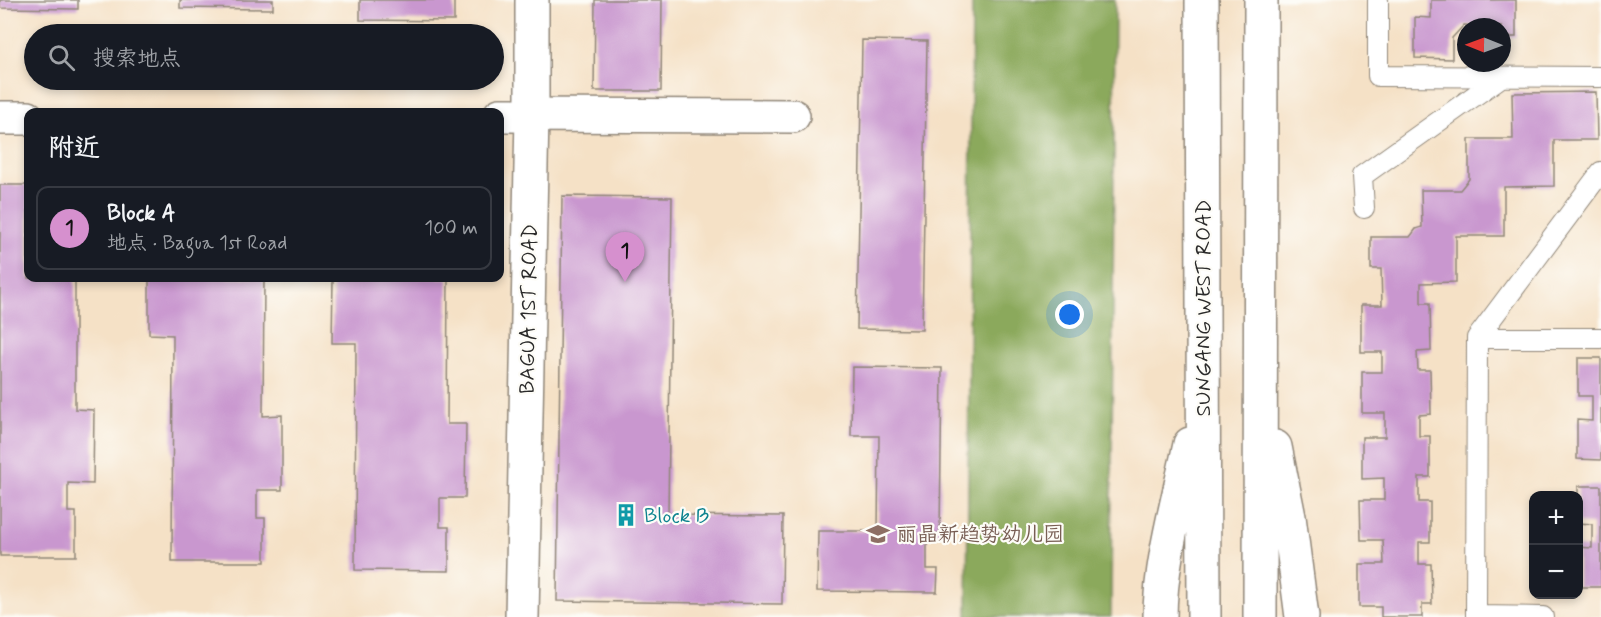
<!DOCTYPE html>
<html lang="zh">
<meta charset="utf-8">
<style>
:root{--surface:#171b24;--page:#242831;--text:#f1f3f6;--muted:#9ea1a6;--line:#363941;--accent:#d690ce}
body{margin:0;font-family:Mynerve,"LXGW WenKai TC",sans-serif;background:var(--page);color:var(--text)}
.controls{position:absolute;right:18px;bottom:18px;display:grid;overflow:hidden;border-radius:12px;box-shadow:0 3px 9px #0003}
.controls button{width:54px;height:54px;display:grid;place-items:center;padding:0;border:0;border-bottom:2px solid var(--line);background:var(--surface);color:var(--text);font:30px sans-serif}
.compass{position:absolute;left:1457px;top:18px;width:54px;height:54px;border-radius:50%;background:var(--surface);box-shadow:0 3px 9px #0003;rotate:271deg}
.you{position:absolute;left:1070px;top:315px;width:21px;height:21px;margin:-15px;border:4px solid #fff;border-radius:50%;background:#1a73e8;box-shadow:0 0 0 9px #1a73e833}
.badge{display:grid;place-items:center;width:39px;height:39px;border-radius:50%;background:var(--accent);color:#111;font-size:20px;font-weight:700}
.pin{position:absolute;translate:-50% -50px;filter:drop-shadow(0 2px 3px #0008)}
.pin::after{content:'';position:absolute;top:32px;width:21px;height:18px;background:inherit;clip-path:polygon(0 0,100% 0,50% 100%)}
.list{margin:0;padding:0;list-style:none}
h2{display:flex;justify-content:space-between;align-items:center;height:78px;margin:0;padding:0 24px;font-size:26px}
h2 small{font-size:20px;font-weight:400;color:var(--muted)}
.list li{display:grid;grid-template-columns:39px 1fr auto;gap:18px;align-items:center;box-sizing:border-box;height:84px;margin:0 12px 12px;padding:0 12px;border:2px solid var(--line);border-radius:12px}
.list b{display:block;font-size:22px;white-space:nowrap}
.list p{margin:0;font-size:20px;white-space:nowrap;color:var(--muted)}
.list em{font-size:20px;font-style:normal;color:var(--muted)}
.icon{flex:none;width:33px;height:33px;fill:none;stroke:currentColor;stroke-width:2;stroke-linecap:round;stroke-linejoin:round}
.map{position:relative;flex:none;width:1601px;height:617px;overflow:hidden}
.search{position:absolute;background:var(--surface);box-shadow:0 3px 9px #0003;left:24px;top:24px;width:480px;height:66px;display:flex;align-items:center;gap:15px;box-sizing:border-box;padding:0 21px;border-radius:33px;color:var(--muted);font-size:22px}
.panel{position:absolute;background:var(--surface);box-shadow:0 3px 9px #0003;left:24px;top:108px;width:480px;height:174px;border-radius:12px}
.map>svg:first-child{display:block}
.forest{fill:#8ba95c;stroke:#5b6a44;stroke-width:1.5}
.building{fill:#c997cf}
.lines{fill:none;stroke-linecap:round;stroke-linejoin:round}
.lane-casing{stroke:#908678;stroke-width:22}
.street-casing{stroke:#908678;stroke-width:36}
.secondary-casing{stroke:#908678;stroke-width:36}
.primary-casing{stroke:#908678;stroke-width:36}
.lane{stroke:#fff;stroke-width:20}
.street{stroke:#fff;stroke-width:33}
.secondary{stroke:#fff;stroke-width:33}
.primary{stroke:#fff;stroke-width:33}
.labels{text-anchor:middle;stroke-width:4.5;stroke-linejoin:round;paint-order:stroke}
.street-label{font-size:21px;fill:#2b2b2b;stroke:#fdfcf7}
.culture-label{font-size:21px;fill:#0d838f;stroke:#fdfcf7;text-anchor:start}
.education-label{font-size:21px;fill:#785e54;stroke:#fdfcf7;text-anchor:start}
</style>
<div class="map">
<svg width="1601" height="617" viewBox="0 0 1601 617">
<rect width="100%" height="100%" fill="#fdfcf7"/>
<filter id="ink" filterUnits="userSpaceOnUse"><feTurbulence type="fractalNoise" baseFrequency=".0167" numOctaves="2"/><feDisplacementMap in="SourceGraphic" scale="12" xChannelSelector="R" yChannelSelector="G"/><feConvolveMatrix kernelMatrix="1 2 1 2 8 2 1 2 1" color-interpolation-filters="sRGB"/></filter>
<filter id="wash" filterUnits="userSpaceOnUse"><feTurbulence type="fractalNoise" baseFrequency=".008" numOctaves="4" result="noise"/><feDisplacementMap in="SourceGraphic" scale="24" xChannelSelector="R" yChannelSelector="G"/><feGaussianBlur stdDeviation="1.35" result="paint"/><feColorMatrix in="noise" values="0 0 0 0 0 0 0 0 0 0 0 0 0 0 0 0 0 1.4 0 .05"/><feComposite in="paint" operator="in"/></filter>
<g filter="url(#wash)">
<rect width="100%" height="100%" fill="#f5e1c6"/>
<path class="forest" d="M972,0H1115L1111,617H967Z"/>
<g id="blocks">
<path class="building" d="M0,0H78V9L0,8Z
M180,0H273V9L180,8Z
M360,0H454V21L360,20Z
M595,0H662L661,91H594Z
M1431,0H1516V37H1502V27L1464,25L1452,38V59L1415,58V17L1431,18Z
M862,40L927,41L922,330L857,329Z
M1596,92L1597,140H1554V186L1504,187V236H1456V282L1421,283V303H1430L1431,351L1417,352L1418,370H1430L1431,414L1419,415V436H1430V477H1419V502H1430V542H1419V564H1431L1432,604H1422V617H1381V607H1359V564H1384L1383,540H1361L1360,500H1384V478L1362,479V437H1385V413H1362V372H1382V352H1361V305H1382L1381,269H1371V237H1410L1416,229L1422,227L1421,190H1460L1469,179V139H1513L1512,93Z
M0,185H28V278H75V409L94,410L93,484L68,483V512H76V556H0Z
M562,196L672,197L668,515L783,516L782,604L557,601Z
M149,278H264L263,416L282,415V490H257V518H265V562H172L173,335L149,334Z
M333,278H448L447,424H466L465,498H440V527H449V571L355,570L356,343H332Z
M1578,358H1601V460L1577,459V420L1592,421V396H1578Z
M852,367L942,368L940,533H927V569H938L937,592L817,591L818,531H878L879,436H851Z
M1578,486H1601V587H1578V547L1592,548V524L1578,523Z"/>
</g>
</g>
<g filter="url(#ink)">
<use href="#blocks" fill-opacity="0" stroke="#908678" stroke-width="1.5"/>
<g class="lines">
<g class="lane-casing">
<path id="lane" d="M1378,0V76L1601,77
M1364,208L1362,176L1501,77
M1477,338H1601
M1476,616L1543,617
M1476,617L1477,338L1601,172"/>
</g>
<g class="street-casing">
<path id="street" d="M500,115L793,116
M0,118H28"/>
</g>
<g class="secondary-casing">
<path id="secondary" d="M522,617L532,115V0"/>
</g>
<g class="primary-casing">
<path id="primary" d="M1202,0L1204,617
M1275,447L1289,517L1302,617
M1160,617C1160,562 1179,498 1190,444
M1260,617L1261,0"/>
</g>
<use href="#lane" class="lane"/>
<use href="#street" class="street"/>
<use href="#secondary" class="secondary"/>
<use href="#primary" class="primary"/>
</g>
</g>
<defs>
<g id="building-bare" transform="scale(1.8)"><path d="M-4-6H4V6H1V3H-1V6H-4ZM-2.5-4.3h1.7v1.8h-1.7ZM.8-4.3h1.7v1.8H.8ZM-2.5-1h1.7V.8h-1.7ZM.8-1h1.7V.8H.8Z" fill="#0f9aa8" stroke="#fdfcf7" stroke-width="2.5" paint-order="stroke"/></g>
<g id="school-bare" transform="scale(1.8)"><path d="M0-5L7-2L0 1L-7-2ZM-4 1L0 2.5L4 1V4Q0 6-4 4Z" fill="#8d6e63" stroke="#fdfcf7" stroke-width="2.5" paint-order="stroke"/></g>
</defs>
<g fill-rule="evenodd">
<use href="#building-bare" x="626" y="515"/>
<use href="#school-bare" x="878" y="534"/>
</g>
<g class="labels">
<g class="street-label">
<text transform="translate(1203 308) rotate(-90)" y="7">SUNGANG WEST ROAD</text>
<text transform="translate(528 309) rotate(-89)" y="7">BAGUA 1ST ROAD</text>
</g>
<g class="culture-label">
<text x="644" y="522">Block B</text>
</g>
<g class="education-label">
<text x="896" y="541">丽晶新趋势幼儿园</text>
</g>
</g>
</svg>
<div class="controls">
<button>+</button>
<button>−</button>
</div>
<svg class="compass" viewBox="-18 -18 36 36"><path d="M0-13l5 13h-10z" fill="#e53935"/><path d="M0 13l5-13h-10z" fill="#9ea1a6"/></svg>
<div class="you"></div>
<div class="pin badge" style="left:625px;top:282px">1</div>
<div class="search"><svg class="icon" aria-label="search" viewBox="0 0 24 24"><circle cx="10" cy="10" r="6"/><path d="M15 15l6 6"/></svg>搜索地点</div>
<section class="panel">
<h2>附近<small></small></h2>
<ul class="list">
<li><span class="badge">1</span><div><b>Block A</b><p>地点 · Bagua 1st Road</p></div><em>100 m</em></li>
</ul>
</section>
</div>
